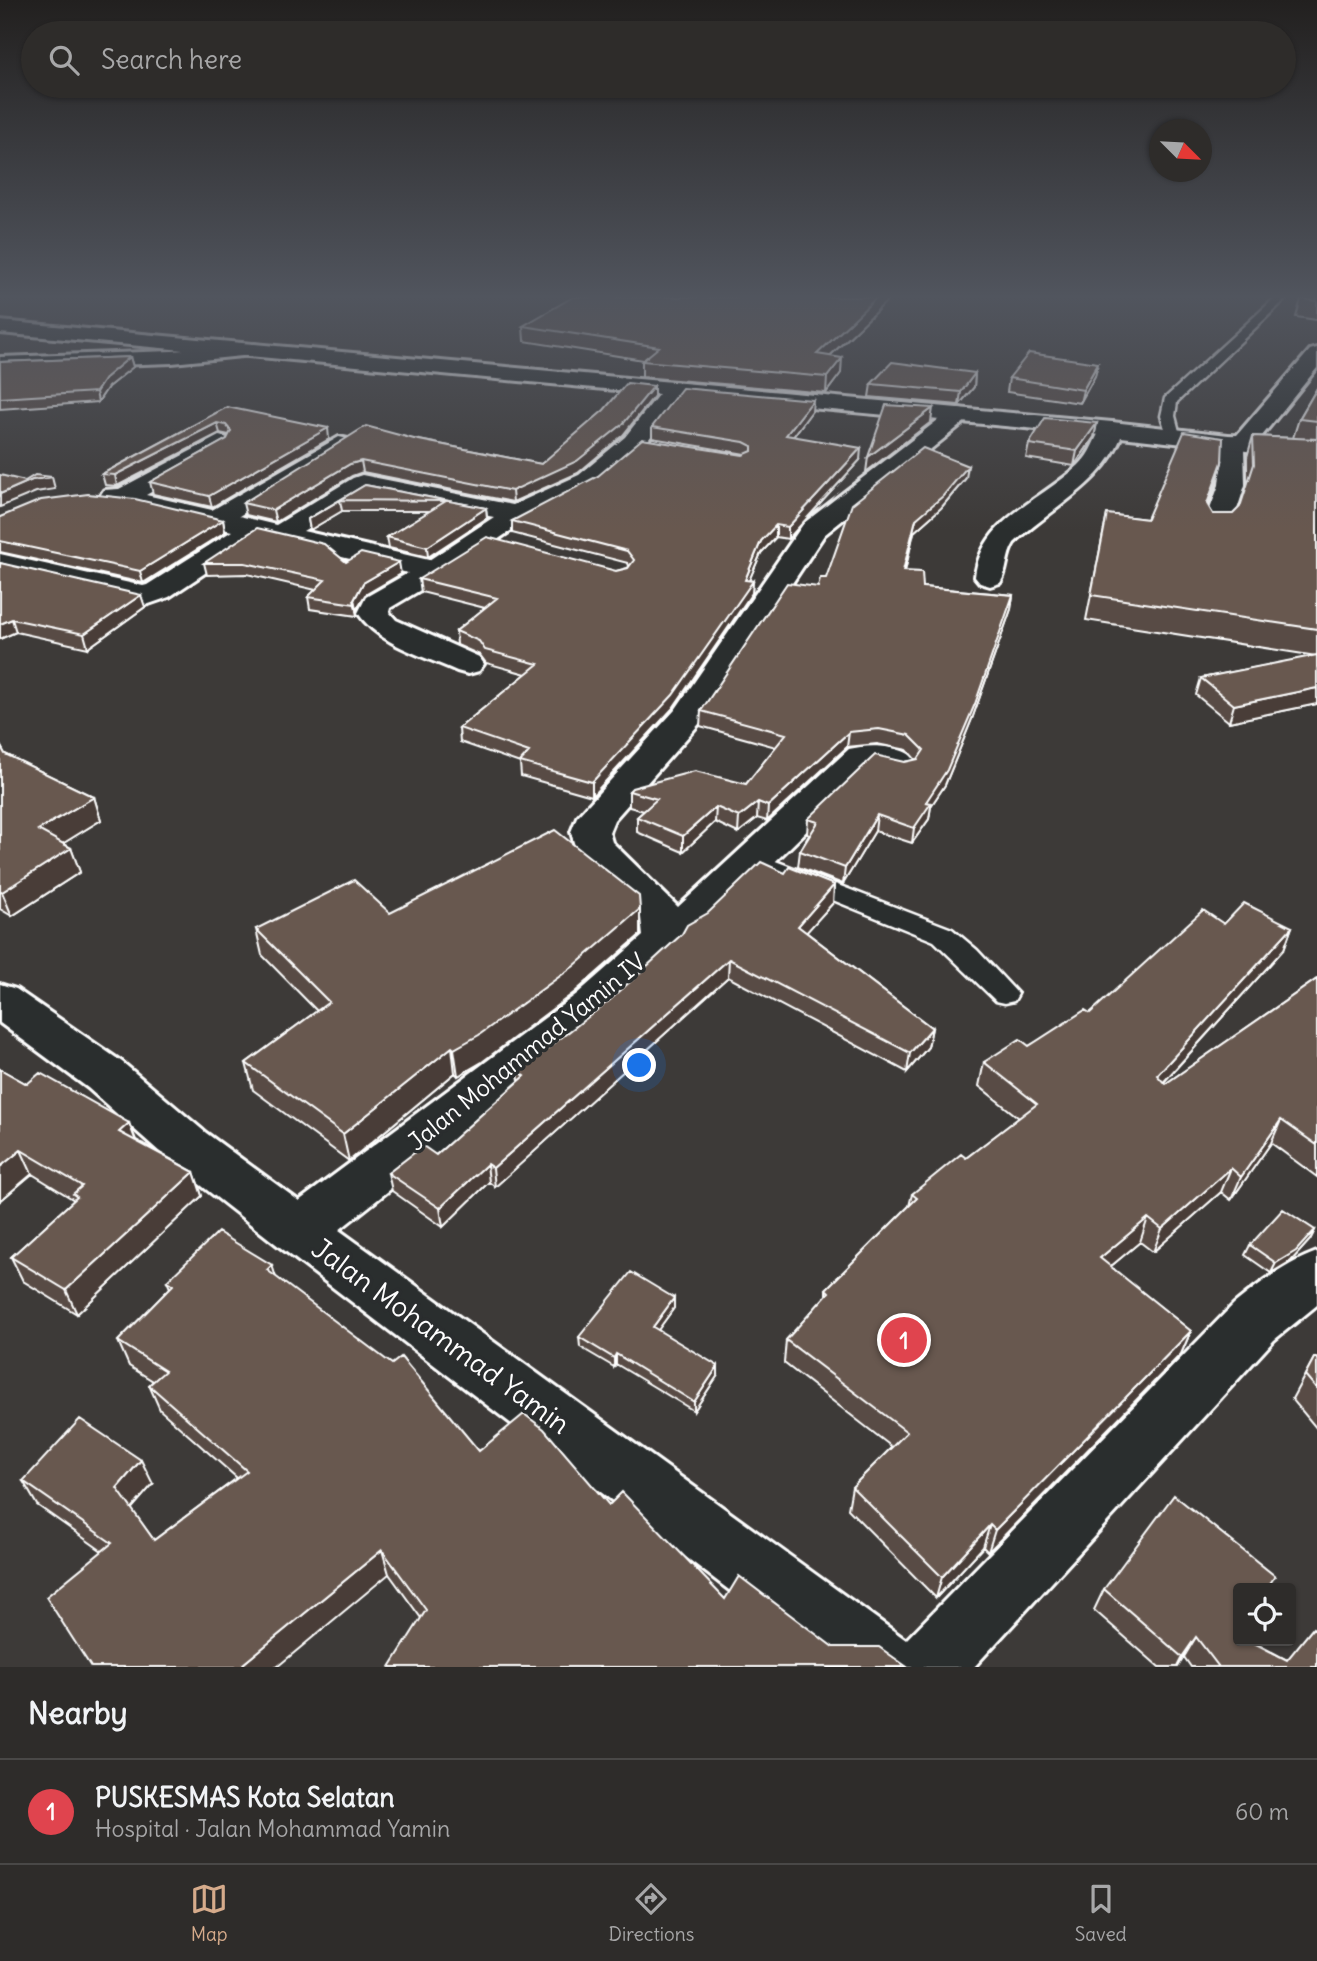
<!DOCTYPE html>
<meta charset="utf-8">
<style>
:root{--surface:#2e2c2a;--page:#3a3836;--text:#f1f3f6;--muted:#a7a7a8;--line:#494847;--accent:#d6ab8b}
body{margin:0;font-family:Delius,sans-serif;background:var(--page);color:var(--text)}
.controls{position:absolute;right:21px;bottom:21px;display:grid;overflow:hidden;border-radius:7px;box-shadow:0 2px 5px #0004}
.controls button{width:63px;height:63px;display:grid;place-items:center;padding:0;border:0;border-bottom:2px solid var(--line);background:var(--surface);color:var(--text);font:35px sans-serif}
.compass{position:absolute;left:1149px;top:119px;width:63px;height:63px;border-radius:50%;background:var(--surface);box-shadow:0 2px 5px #0004;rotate:114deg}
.you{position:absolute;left:640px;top:1066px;width:24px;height:24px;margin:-18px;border:5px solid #fff;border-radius:50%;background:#1a73e8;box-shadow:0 0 0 10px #1a73e833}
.badge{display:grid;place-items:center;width:46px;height:46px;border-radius:50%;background:var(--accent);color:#fff;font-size:23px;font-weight:700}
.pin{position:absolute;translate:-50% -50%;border:4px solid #fff;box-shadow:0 2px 7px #0006}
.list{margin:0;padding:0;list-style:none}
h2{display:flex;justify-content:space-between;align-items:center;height:91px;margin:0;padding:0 28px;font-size:30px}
h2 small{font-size:23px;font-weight:400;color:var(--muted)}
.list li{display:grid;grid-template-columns:46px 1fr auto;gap:21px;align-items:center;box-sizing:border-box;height:105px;padding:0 28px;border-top:2px solid var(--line)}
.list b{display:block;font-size:26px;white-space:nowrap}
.list p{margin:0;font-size:23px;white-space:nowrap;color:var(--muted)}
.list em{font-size:23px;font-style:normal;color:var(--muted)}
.icon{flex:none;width:38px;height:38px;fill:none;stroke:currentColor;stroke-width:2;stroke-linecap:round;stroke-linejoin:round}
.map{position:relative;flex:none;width:1317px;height:1667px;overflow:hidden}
.search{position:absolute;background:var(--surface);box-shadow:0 2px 5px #0004;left:21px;right:21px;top:21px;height:77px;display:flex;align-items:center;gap:18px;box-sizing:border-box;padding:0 24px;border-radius:38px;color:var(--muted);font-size:26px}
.sheet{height:196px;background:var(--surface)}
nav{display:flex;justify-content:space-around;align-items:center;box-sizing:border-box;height:98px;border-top:2px solid var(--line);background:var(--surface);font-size:19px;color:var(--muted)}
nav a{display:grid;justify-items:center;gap:4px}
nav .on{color:var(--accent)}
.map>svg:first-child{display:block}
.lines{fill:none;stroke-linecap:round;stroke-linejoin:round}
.service-casing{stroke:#fff;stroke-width:5}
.minor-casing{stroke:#fff;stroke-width:6}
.tertiary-casing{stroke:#fff;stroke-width:6}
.service{fill:#2a2d2e;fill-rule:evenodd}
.minor{fill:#2a2d2e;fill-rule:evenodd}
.tertiary{fill:#2a2d2e;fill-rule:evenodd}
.wall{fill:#594c45;stroke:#fff;stroke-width:2}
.shaded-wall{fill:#493e38;stroke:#fff;stroke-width:2}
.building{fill:#685850;stroke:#fff;stroke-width:2}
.labels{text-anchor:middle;stroke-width:7;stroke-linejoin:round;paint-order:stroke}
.street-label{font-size:24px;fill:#fff;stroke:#2a2d2e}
.near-street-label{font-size:28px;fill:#fff;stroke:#2a2d2e}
</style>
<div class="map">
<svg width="1317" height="1667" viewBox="0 0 1317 1667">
<rect width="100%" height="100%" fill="#3d3a38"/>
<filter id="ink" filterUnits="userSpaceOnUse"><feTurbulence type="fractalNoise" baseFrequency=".0143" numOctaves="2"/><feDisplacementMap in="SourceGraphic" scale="14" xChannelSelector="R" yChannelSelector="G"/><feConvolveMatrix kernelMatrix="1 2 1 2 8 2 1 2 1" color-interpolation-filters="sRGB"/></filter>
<g filter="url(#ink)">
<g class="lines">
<g class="service-casing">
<path id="service" d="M1276,297H1288L1177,402L1175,416L1180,435L1168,438L1161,416L1165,398Z
M752,852L952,929L977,950L1018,994L1014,1001L1005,1003L996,1001L934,941L744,864L740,859L744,854Z"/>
</g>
<g class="minor-casing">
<path id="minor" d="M255,344L265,350L262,354L172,363L0,369V357L172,351Z
M1317,348V368L1253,447L1244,449L1245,485L1231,528L1227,534H1207L1203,528L1219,485L1221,465L1218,441L1221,436L1237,435L1310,350Z
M674,383L685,390L643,447L597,485L534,515L444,576L390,608L389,612L396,620L479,657L484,664L479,671L468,674L457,671C422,655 380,645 358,613L366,597L408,573L259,537L169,597L146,605L0,572V554L143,586L147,585L232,531L104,502L100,496L104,490L119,489L219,436L228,438L231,443L228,448L146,495L212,510L339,437L348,439L351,444L348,449L239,516L276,525L353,478L362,475L513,505L579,475L625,437L666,385ZM366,492L494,517L429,560L303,531Z
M959,408L967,410L971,415L967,420L824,535L699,724L614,820L609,832L612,842L678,907L849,749C870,744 906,744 920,764L915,772L902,775L872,767L706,929L685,941L680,950L609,1016L339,1230L906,1640L1234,1304C1260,1283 1285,1264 1317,1252V1305L1274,1340L974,1667H830L280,1247L170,1161L88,1088L0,1023V984L16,989L122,1062L206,1133L299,1201L577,994L643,936L641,917L575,846L571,832L577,817L675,710L804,523L951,410Z
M1112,422L1120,424L1124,429C1107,483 1053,506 1014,543C1005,557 1008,572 1000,583L990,586L980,583L975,577C981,519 1041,501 1079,465C1092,453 1094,438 1104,424Z"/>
</g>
<g class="tertiary-casing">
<path id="tertiary" d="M0,321L1112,422L1317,445V459L1112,436L0,333Z"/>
</g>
<use href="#service" class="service"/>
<use href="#minor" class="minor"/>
<use href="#tertiary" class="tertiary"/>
</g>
<path class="wall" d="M715,297H889V299L830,356L841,373L826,393L642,377V361L643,360L524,341L523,326L712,298Z
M1317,297V320L1296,317L1301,299Z
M130,357L133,367L108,387L98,402L0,409V362Z
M1098,363L1095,376L1080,403L1007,392L1009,378Z
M975,373L974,387L959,405L869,397L871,384Z
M654,386V396L623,435L578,473L513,502L363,472L352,476L276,522L246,515L243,503L414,439L541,464Z
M1317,388V704L1229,722L1196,695L1201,678L1316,656L1086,620L1107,514L1147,519L1222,462L1216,484L1208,506L1213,514H1233L1240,507L1247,483V457L1253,436L1293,438L1299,419Z
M227,407L329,439L212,507L153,494L150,482L227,439L229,435L220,433L117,486L105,485L102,474Z
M812,411L793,437L860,460L788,539L776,537L761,553L749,580L753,581L752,593L673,708L592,796L521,776L520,763L460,742L459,728L526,674L486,663L480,655L457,645L456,631L485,608L421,592L419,579L616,571L628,568L629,566L628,563L512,533V521L745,454L652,438V427Z
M1097,423L1094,437L1074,466L1026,458L1029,444Z
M966,478L941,508L914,532L905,572L923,587L1013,595L1011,609L972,719L945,785L931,806L929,819L912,843L875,831L843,884L798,867L800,851L809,835L807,834L808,819L905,762L916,760L907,750L877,744L847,747L767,821L757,818L738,833L715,822L683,852L637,832V817L644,811L629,807V791L746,784L776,747L700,726L701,711L826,578Z
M365,485L486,508L487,518L428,557L389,548L387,537L430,511H342L310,530L308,519Z
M0,517L223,520L225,532L143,583L0,552Z
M346,562L401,574L365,595L356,610L357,616L310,609L308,597L316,590L247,574L207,575L204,563Z
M0,563L145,607L88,648L16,632L0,639Z
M0,745L5,754L94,797L101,820L63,843L71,848L80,872L12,916L0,909Z
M785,873L834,885L833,903L806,932L932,1028L928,1047L907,1072L728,977L495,1187L489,1182L443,1227L392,1191L388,1173L436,1155L519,1081L518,1071Z
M640,909V935L575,992L482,1062L458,1076L455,1073L349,1161L253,1090L246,1063L317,1011L262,955L256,929L390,913Z
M1224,924L1292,927L1284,949L1164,1082L1165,1084L1317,979V1177L1271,1143L1231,1200L1221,1192L1153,1252L1140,1242L1110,1267L1191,1331L1181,1354L988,1552L983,1547L936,1598L848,1509L852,1487L892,1447L784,1363L786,1340L826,1296V1289L909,1206L912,1194L966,1158L1019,1118L979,1086L984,1062L1029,1046L1090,1013Z
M0,1069L27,1084L129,1123L136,1140L194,1172L202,1196L77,1314L23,1281L11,1257L74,1200L32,1174L0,1201Z
M1315,1230L1310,1240L1291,1261L1271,1273L1245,1255L1250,1245Z
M276,1277L479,1451L609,1505L725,1599L833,1647L907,1667L421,1618L389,1574L102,1551L37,1505L23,1481L153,1484L131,1509L154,1540L237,1478L160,1410L149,1385L153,1381L129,1366L118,1341L170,1288L167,1281Z
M674,1298V1308L658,1330L718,1375L694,1411L616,1364L614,1367L580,1347L579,1337Z
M1314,1358H1317V1429L1292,1399Z
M1104,1589L1238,1634L1287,1660L1317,1667H1191L1184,1657L1178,1667H1159L1094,1610Z"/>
<path class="shaded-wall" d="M877,297H889V299L816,369L817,354Z
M130,357L133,367L108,387L98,402L96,392L106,377Z
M842,358L841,373L826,393L827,377Z
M1098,363L1095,376L1080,403L1083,390Z
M975,373L974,387L959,405L961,392Z
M654,386V396L623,435L578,473L513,502L512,491Z
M813,400L812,411L786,446V435Z
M933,408L931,422L866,472L868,457Z
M217,423L220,433L117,486L115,475Z
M1097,423L1094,437L1074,466L1077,451Z
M328,428L329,439L212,507L209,496Z
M861,448L860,460L788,539V527Z
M361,461L363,472L352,476L276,522L273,510L350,464Z
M1222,462L1216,484L1201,527L1207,504Z
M968,466L966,478L941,508L914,532L901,585L903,571L916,519Z
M52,477L55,489L36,492L0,507V494L32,480Z
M340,500L342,511L310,530L308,519Z
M486,508L487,518L428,557L427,547Z
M223,520L225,532L143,583L140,571Z
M776,525V537L761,553L744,592L745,580L761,541Z
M399,562L401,574L365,595L356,610L354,600L363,583Z
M753,581L752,593L673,708L592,796V782Z
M141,595L145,607L88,648L84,634Z
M1013,595L1011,609L972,719L945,785L931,806L929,819L912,843L914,828Z
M12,619L16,632L0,639V624Z
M1317,688V704L1229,722L1234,705Z
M849,732L847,747L767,821L768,806Z
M94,797L101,820L46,854L38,830Z
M758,802L757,818L738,833L739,817Z
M716,807L715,822L683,852V836Z
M877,815L875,831L843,884L845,868Z
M71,848L80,872L12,916L2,892Z
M834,885L833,903L796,944L798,926Z
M640,909V935L575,992L482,1062L458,1076L454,1049Z
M1292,927L1284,949L1149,1098L1157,1075Z
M729,959L728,977L495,1187L493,1168Z
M932,1028L928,1047L907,1072L910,1053Z
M452,1047L455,1073L349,1161L343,1134Z
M1281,1120L1271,1143L1231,1200L1241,1177Z
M129,1123L138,1147L119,1132Z
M21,1150L32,1174L0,1201V1167Z
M487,1164L489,1182L443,1227L440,1208Z
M1231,1168L1221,1192L1153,1252L1162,1229Z
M194,1172L202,1196L77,1314L66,1290Z
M1148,1218L1140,1242L1092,1282L1100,1258Z
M1315,1230L1310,1240L1291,1261L1271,1273L1276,1263Z
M272,1265L280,1290L267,1270Z
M674,1298V1308L653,1337V1327Z
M1191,1331L1181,1354L988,1552L995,1530Z
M616,1354V1364L614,1367V1358Z
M718,1366V1375L694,1411V1402Z
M141,1460L153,1484L129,1512L117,1488Z
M990,1525L983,1547L936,1598L942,1577Z
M382,1550L389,1574L277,1667H244L243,1664Z
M1196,1637L1184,1657L1177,1667L1182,1657Z"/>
<path class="building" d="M573,297H700L712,298L715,297H877L817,354L842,358L827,377L642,361L659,347L523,326Z
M1303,297H1317V301L1301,299Z
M1029,353L1098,363L1083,390L1009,378Z
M130,357L106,377L96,392L0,398V362Z
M892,362L975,373L961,392L871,384Z
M627,383L654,386L623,424L577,461L512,491L361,461L350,464L273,510L243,503L366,426L414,439L541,464L604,410Z
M682,388L813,400L786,435L861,448L788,527L776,525L761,541L745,580L753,581L673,695L592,782L520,762L529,752L459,728L538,664L485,650L479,641L456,631L497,598L419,579L487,537L616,571L628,568L634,560L627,551L512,521L598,476L642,439L743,455L752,451V446L744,442L652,427Z
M1317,388V421L1299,419Z
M886,405L933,408L868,457L878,428Z
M227,407L328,428L209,496L150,482L227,439L231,431L226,425L217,423L115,475L102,474Z
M1045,418L1097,423L1077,451L1029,444Z
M1184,432L1223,438L1222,462L1207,504L1213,514H1233L1240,507L1254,464L1253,436L1317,439V629L1091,595L1107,514L1147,519Z
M923,448L968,466L943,496L916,519L903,571L922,572L923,587L1013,595L975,704L947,770L926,802L931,803L914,828L877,815L845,868L800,851L818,822L808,819L875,755L905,762L918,759L924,750L909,735L879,729L849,732L768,806L758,802L739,817L716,807L683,836L637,817L657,799L629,791L632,788L695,771L746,784L786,734L701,711L787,583L818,587L820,578H826L852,504Z
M0,475L25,481L35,475L52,477L32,480L0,494Z
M365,485L486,508L427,547L387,537L446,501L340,500L308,519Z
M88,494L135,499L223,520L140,571L0,541V517L41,500Z
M257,528L324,544L346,562L361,553L399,562L363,583L354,600L355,604L308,597L325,580L245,563H204Z
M0,563L141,595L84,634L12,619L0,624Z
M1317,655V688L1234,705L1201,678Z
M0,745L5,754L94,797L38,830L71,848L2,892L0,890Z
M555,830L639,896L640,909L574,966L479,1035L454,1049L452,1047L343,1134L246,1063L329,1002L256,929L354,880L390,913Z
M761,862L785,873L789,867L834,885L798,926L932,1028L910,1053L729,959L493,1168L487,1164L440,1208L388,1173L423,1146L436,1155L525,1076L518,1071L610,1000L682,934L687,925L708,913Z
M1244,903L1292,927L1157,1075L1165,1084L1317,979V1145L1281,1120L1241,1177L1231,1168L1162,1229L1148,1218L1100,1258L1191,1331L995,1530L990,1525L942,1577L852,1487L907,1432L786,1340L829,1292L826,1289L917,1198L912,1194L961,1154L966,1158L1037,1104L984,1062L1020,1039L1029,1046L1085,1010L1090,1013L1203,910L1224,924Z
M0,1069L27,1084L40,1073L129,1123L119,1132L194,1172L66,1290L11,1257L77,1197L73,1194L82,1186L21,1150L0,1167Z
M1283,1209L1315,1230L1296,1251L1276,1263L1250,1245Z
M218,1232L272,1265L267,1270L392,1364L401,1357L479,1451L524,1414L544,1429L609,1505L622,1492L725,1599L739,1576L833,1647H879L907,1667H390L426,1610L382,1550L243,1664L245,1667H91L46,1597L112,1543L23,1481L80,1419L141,1460L117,1488L154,1540L247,1471L149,1385L165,1371L118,1341L173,1285L167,1281Z
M631,1272L674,1298L653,1327L718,1366L694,1402L616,1354L614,1358L579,1337Z
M1314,1358H1317V1389L1305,1375Z
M1174,1495L1275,1576L1267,1588H1238V1632L1237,1634H1238V1641H1250L1287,1660L1313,1628L1317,1631V1667H1219L1196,1637L1182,1657L1104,1589Z"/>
</g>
<linearGradient id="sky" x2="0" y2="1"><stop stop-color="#22201f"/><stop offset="0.56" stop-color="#51555e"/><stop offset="1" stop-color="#51555e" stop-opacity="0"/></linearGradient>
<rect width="1317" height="530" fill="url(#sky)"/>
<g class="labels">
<g class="street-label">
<text transform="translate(527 1052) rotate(-39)" y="8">Jalan Mohammad Yamin IV</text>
</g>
<g class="near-street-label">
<text transform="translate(441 1336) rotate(36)" y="10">Jalan Mohammad Yamin</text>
</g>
</g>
</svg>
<div class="controls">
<button><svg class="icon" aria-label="locate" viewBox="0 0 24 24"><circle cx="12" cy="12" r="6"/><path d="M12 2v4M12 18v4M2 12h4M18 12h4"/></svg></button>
</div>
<svg class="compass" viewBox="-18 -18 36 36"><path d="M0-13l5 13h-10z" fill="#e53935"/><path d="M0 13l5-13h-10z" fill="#a7a7a8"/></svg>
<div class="you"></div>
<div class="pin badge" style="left:904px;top:1340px;background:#e0444e">1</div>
<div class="search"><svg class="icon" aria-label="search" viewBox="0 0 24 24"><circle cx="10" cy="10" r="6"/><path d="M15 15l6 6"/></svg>Search here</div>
</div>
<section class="sheet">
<h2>Nearby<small></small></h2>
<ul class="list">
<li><span class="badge" style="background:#e0444e">1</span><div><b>PUSKESMAS Kota Selatan</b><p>Hospital · Jalan Mohammad Yamin</p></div><em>60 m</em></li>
</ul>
</section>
<nav>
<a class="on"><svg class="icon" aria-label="map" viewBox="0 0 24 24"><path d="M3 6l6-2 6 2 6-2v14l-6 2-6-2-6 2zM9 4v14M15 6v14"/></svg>Map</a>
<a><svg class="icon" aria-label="directions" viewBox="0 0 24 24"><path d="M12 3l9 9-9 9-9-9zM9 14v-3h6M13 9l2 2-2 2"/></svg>Directions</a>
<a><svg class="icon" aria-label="saved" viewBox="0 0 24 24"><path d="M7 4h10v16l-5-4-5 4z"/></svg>Saved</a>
</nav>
